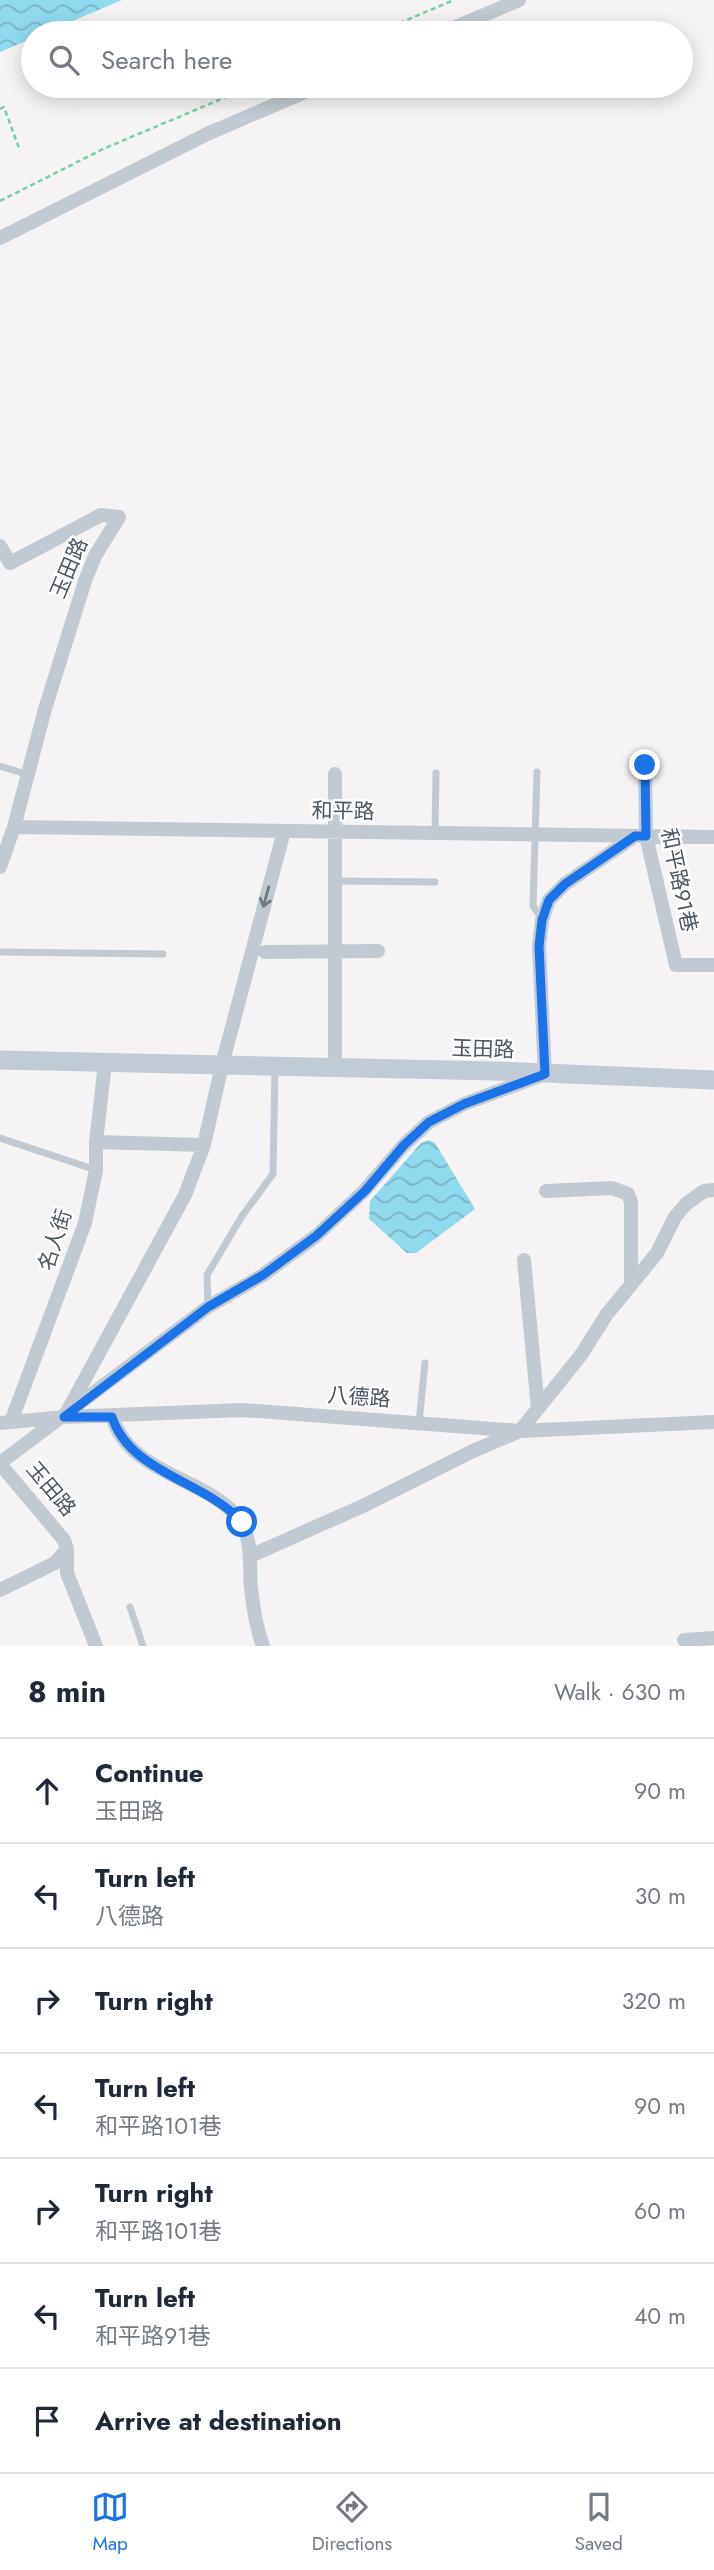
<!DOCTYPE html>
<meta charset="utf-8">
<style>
:root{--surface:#fff;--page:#f2f2f3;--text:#1f2937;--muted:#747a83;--line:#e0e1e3;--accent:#1a73e8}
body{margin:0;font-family:Jost,"Noto Sans TC",sans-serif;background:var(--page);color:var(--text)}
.stop{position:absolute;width:21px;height:21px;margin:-16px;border:5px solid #1a73e8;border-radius:50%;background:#fff}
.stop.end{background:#1a73e8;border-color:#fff;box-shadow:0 2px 7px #0008}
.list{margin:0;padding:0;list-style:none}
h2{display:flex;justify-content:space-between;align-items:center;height:91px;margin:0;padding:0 28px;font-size:30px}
h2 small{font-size:23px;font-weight:400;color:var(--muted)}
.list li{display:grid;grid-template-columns:46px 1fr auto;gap:21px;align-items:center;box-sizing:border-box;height:105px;padding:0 28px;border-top:2px solid var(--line)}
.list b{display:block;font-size:26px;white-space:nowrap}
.list p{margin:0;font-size:23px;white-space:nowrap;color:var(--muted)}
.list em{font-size:23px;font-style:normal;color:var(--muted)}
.icon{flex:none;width:38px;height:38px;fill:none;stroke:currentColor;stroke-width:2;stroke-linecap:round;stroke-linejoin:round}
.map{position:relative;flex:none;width:714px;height:1646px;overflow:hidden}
.search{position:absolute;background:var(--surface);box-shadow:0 4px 18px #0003;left:21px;right:21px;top:21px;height:77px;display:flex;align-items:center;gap:18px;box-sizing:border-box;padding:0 24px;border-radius:38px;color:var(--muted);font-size:26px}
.sheet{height:826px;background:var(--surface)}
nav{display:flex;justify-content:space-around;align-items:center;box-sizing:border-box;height:98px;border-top:2px solid var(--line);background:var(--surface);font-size:19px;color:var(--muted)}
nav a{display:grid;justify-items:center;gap:4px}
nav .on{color:var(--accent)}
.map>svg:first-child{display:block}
.water{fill:url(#water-waves)}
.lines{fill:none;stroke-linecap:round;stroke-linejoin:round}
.path{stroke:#7ad0a6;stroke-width:2.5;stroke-dasharray:5 3.5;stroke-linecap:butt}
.lane{stroke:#c1cad2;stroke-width:7}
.street{stroke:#c1cad2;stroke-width:14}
.secondary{stroke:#c1cbd6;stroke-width:19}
.oneway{stroke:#6e7983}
.route{stroke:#1a73e8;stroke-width:9}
.labels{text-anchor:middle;stroke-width:5;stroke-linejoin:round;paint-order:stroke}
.street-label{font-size:21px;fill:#4a5661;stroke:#fff}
</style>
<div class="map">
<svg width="714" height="1646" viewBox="0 0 714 1646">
<defs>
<pattern id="water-waves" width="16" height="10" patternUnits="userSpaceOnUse" patternTransform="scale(1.75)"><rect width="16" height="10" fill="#90daee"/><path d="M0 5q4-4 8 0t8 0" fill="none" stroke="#78b4c4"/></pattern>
</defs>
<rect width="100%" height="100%" fill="#f5f3f3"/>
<path class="water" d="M0,0H122L44,33H33V38L0,52Z
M429,1140L435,1143L475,1209L416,1253H407L369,1219L370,1201L421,1143Z"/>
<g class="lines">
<path class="path" d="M376,33L454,0
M0,109L4,107L20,151
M0,201L103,149L252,86"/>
<path class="lane" d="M0,766L26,774
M537,772L533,906L542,919
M435,833L436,773
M336,881L435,882
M0,952L163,954
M0,1138L96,1170
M208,1306L207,1275L242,1216L273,1174L275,1068
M419,1423L425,1363
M130,1607L143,1646"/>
<path class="street" d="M442,33L519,0
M0,238L207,134L319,86
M0,546L10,563L101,515L119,517L95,556L85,581L45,709L14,827L0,867
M645,765L646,836L676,965H714
M335,774V1069
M14,827L714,837
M265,952L378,951
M96,1142L204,1145
M546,1191L612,1188L628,1194L631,1202V1284
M524,1260L538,1409
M68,1410L185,1195L204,1145L222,1065L284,831
M112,1417C131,1476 207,1477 239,1519C253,1537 249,1567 251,1588C253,1607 256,1627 263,1646
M11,1422L85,1223L96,1170V1142L105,1063
M0,1423L64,1417L243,1410L520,1431L714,1422
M0,1463L208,1307L263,1275L316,1236L364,1191L404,1145L429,1122L464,1104L545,1074L539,946L542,920L549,900L565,884L635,836
M0,1464L64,1540L67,1549L55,1563L0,1590
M67,1550V1573L96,1646
M250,1556L365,1505L473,1451L520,1431L581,1355L607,1314L657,1253L675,1217L686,1204L704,1191L714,1190
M684,1640L714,1638"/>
<path class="secondary" d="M0,1060L495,1071L714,1080"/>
</g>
<defs><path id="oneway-shaft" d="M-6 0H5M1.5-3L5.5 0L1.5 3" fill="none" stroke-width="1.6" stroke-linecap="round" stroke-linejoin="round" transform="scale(1.75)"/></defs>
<use class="oneway" href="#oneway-shaft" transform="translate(266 897) rotate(105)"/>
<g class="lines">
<path class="route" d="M242,1522C205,1481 130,1473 112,1417H64L208,1307L263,1275L316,1236L365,1191L404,1145L429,1122L464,1104L545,1074L539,946L542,920L549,900L565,884L635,836H646L645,765"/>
</g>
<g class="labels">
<g class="street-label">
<text transform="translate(69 568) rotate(-67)" y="7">玉田路</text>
<text transform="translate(343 811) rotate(1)" y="7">和平路</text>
<text transform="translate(679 880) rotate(78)" y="7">和平路91巷</text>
<text transform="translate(483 1049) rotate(2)" y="7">玉田路</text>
<text transform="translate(55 1240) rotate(-72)" y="7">名人街</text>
<text transform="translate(359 1397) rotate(4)" y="7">八德路</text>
<text transform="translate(51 1489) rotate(50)" y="7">玉田路</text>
</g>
</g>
</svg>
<div class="stop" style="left:242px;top:1522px"></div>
<div class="stop end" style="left:645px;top:765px"></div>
<div class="search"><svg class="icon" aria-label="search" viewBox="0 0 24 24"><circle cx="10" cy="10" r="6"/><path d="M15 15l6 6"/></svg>Search here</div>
</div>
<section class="sheet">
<h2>8 min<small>Walk · 630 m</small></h2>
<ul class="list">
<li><svg class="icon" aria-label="ahead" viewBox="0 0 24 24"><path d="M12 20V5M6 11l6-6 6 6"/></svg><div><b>Continue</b><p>玉田路</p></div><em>90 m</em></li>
<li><svg class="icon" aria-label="left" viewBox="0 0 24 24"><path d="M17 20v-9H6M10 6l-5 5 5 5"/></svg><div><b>Turn left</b><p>八德路</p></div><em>30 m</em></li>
<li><svg class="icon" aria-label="right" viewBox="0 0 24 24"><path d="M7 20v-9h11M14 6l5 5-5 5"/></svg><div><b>Turn right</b></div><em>320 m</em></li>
<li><svg class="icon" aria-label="left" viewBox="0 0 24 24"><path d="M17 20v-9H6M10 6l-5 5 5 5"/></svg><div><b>Turn left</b><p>和平路101巷</p></div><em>90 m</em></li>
<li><svg class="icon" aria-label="right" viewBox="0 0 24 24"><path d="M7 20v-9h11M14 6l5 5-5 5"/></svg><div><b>Turn right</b><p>和平路101巷</p></div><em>60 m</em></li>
<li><svg class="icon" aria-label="left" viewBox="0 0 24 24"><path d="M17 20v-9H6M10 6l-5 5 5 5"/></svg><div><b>Turn left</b><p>和平路91巷</p></div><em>40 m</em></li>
<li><svg class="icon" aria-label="arrive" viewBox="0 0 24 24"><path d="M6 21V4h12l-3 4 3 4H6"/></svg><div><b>Arrive at destination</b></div></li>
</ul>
</section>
<nav>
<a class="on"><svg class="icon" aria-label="map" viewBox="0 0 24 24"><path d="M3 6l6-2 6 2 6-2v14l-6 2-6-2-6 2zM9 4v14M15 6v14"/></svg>Map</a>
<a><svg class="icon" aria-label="directions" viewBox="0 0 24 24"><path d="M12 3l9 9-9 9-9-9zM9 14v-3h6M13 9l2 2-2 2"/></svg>Directions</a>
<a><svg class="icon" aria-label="saved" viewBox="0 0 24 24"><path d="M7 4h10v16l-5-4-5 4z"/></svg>Saved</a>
</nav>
